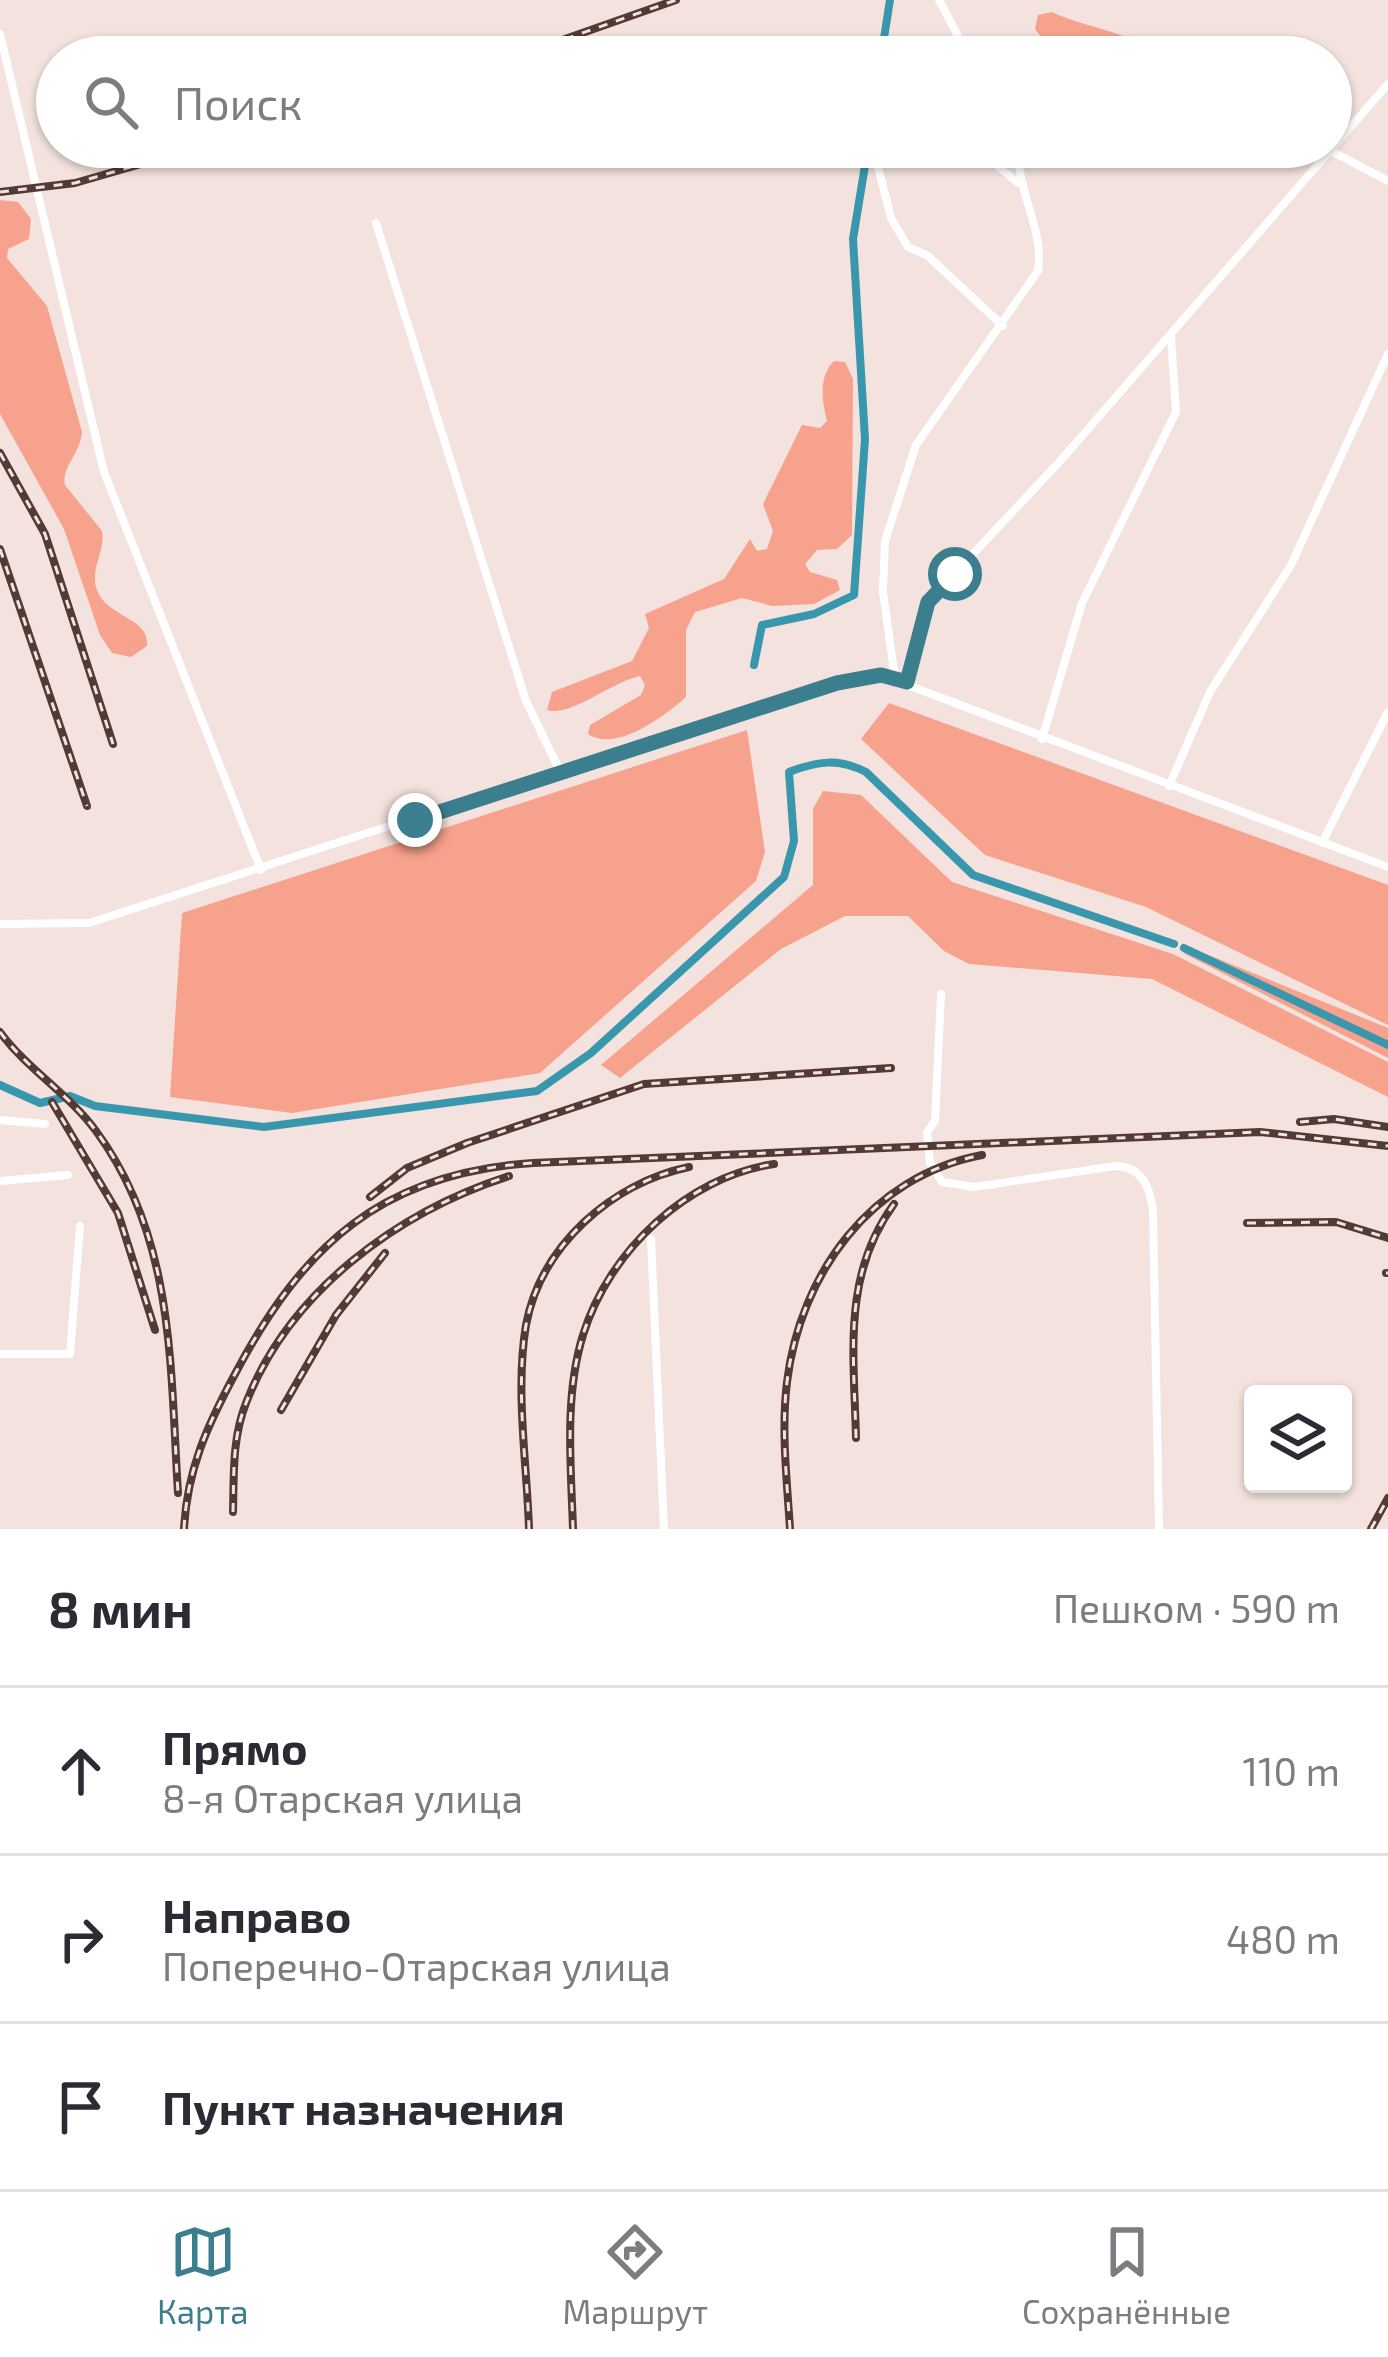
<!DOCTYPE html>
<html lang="ru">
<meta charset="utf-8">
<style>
:root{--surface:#fff;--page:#f7f7f7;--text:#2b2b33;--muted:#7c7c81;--line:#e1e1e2;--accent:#3b7e8e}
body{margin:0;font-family:"Exo 2",sans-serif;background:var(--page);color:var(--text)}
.controls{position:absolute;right:36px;bottom:36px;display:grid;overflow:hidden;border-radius:12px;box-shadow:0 3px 9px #0004}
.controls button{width:108px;height:108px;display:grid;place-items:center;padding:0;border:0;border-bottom:3px solid var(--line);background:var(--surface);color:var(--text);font:60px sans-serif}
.stop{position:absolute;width:36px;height:36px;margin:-27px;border:9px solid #3b7e8e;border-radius:50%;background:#fff}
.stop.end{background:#3b7e8e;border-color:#fff;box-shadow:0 3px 12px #0008}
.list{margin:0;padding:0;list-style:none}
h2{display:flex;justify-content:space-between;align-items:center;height:156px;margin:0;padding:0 48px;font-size:51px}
h2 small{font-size:39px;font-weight:400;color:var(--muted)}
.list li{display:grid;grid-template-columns:78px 1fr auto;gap:36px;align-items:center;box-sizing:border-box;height:168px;padding:0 48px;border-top:3px solid var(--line)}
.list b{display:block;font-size:45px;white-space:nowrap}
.list p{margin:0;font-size:39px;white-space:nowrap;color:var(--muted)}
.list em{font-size:39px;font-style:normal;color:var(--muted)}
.icon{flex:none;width:66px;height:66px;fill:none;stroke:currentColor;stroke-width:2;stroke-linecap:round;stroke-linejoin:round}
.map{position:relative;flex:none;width:1388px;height:1529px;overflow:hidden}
.search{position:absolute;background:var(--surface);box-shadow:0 3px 9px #0004;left:36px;right:36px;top:36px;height:132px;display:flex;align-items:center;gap:30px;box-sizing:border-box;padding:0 42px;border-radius:66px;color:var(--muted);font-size:45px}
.sheet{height:660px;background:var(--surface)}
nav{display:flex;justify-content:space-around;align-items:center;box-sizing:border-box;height:168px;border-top:3px solid var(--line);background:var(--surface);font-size:33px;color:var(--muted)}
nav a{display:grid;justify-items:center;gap:6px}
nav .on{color:var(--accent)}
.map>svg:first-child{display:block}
.green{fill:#f7a28c}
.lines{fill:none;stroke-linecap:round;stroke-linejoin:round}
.canal{stroke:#3997ad;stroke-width:8}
.street{stroke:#fff;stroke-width:8}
.rail-casing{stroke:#533a34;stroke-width:8}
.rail{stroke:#f3e2dd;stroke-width:3;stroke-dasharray:9;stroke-linecap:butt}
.route{stroke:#3b7e8e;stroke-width:15}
</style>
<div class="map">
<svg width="1388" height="1529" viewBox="0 0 1388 1529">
<rect width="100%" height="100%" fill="#f3e2dd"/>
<path class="green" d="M1052,12C1085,28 1137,33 1163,57H1056L1035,29L1038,15Z
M0,200L18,202L31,219L29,239L8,249L7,258L47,306L82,432C80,455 61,467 65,485L102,531C106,551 89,569 97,590C107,618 150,617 147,646L131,657L112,653L100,635L64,529L0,414Z
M834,361L845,362L853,379L852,535L837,549L817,550L805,564L810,572L837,580L840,590L814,604L772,606L742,598L695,612L686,630V697C665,716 616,753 588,734L590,725L641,695L645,685L640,676C609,683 572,717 547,710L552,692L632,661L649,628L645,614L724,579L750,539L757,551L767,549L773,531L763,504L802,425L820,428L827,421C822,401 818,377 834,361Z
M889,703L1388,885V1025L1146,907L985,855L861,739Z
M747,730L765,852L756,881L540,1073L292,1113L170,1097L182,913Z
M823,791L861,795L952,882L1173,954L1388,1062V1097L1152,979L969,964L944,951L908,916H845L781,949L620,1078L601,1065L813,885V809Z
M1194,949L1388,1028V1058L1183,953Z"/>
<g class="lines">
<path class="canal" d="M881,57L890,0
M754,665L762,625L814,614L854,595L865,439L853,239L868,147
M1184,948L1388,1045
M0,1085L40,1103L70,1096L95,1106L264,1127L537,1091L591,1053L784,877L794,841L789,772C818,761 838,758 866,772L973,875L1174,944"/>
<path class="street" d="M939,0L969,57
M0,34L104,472L261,870
M881,147L875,155L891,218L908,247L928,256L1003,326
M975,147L1018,183
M1329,150L1388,181
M376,223L526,701L560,771
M895,678L883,592L885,541L916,445L1038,271C1045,228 1015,191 1019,147
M907,683L928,602L1062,459L1388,84
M1042,739L1082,603L1176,412L1171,337
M1169,786L1210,692L1291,565L1388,354
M1322,843L1388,712
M0,924L89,923L754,708L881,675L1388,867
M941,994L935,1121L927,1132L930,1163L942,1182L974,1187L1116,1166C1142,1167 1150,1187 1153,1211L1159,1529
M0,1120L45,1124
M0,1181L68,1175
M651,1239L664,1529
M0,1354H70L80,1226"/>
<g class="rail-casing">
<path id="rail" d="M480,57L525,43
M514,57L676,0
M0,192L75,183L200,147
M0,453L45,534L113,744
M0,549L87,806
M0,1032C27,1069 69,1094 96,1131C175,1238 170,1366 178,1493
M52,1102L118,1213L155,1330
M1300,1122L1334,1119L1388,1127
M370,1197L407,1168L467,1143L644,1084L891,1068
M1247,1223L1336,1222L1388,1238
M1386,1273H1388
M281,1410L336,1315L385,1253
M856,1438C854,1354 842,1275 894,1204
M233,1512C234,1476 232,1438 246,1403C289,1292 397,1212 509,1176
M184,1529C187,1470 207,1426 235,1374C303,1245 382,1173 533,1163L1260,1132L1388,1146
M529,1529C527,1464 515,1390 526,1325C541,1245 612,1183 689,1167
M573,1529C571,1466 564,1396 583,1335C609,1251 687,1177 774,1164
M790,1529C787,1480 781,1431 787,1382C800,1274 871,1176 982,1155
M1371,1529L1388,1498"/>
</g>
<use href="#rail" class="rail"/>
</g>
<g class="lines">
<path class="route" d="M415,820L837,683L881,675L907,682L928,602L955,574"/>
</g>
</svg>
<div class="controls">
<button><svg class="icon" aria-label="layers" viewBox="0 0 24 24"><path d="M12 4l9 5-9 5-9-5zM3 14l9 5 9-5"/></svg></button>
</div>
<div class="stop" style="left:955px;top:574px"></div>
<div class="stop end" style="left:415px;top:820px"></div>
<div class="search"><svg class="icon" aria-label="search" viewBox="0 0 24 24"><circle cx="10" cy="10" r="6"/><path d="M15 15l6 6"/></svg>Поиск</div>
</div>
<section class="sheet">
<h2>8 мин<small>Пешком · 590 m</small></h2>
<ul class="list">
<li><svg class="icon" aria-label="ahead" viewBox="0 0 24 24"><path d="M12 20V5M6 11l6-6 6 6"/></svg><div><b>Прямо</b><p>8-я Отарская улица</p></div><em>110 m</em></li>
<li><svg class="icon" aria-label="right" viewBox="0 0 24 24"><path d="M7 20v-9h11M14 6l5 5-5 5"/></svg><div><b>Направо</b><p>Поперечно-Отарская улица</p></div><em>480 m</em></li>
<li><svg class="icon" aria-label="arrive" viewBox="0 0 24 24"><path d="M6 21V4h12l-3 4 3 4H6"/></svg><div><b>Пункт назначения</b></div></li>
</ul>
</section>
<nav>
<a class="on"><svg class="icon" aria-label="map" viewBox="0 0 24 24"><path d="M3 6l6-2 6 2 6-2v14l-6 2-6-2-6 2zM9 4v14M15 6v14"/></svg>Карта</a>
<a><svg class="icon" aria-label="directions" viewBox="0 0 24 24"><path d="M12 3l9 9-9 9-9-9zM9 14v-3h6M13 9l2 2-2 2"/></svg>Маршрут</a>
<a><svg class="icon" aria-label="saved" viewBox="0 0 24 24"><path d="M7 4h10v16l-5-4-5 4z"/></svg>Сохранённые</a>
</nav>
